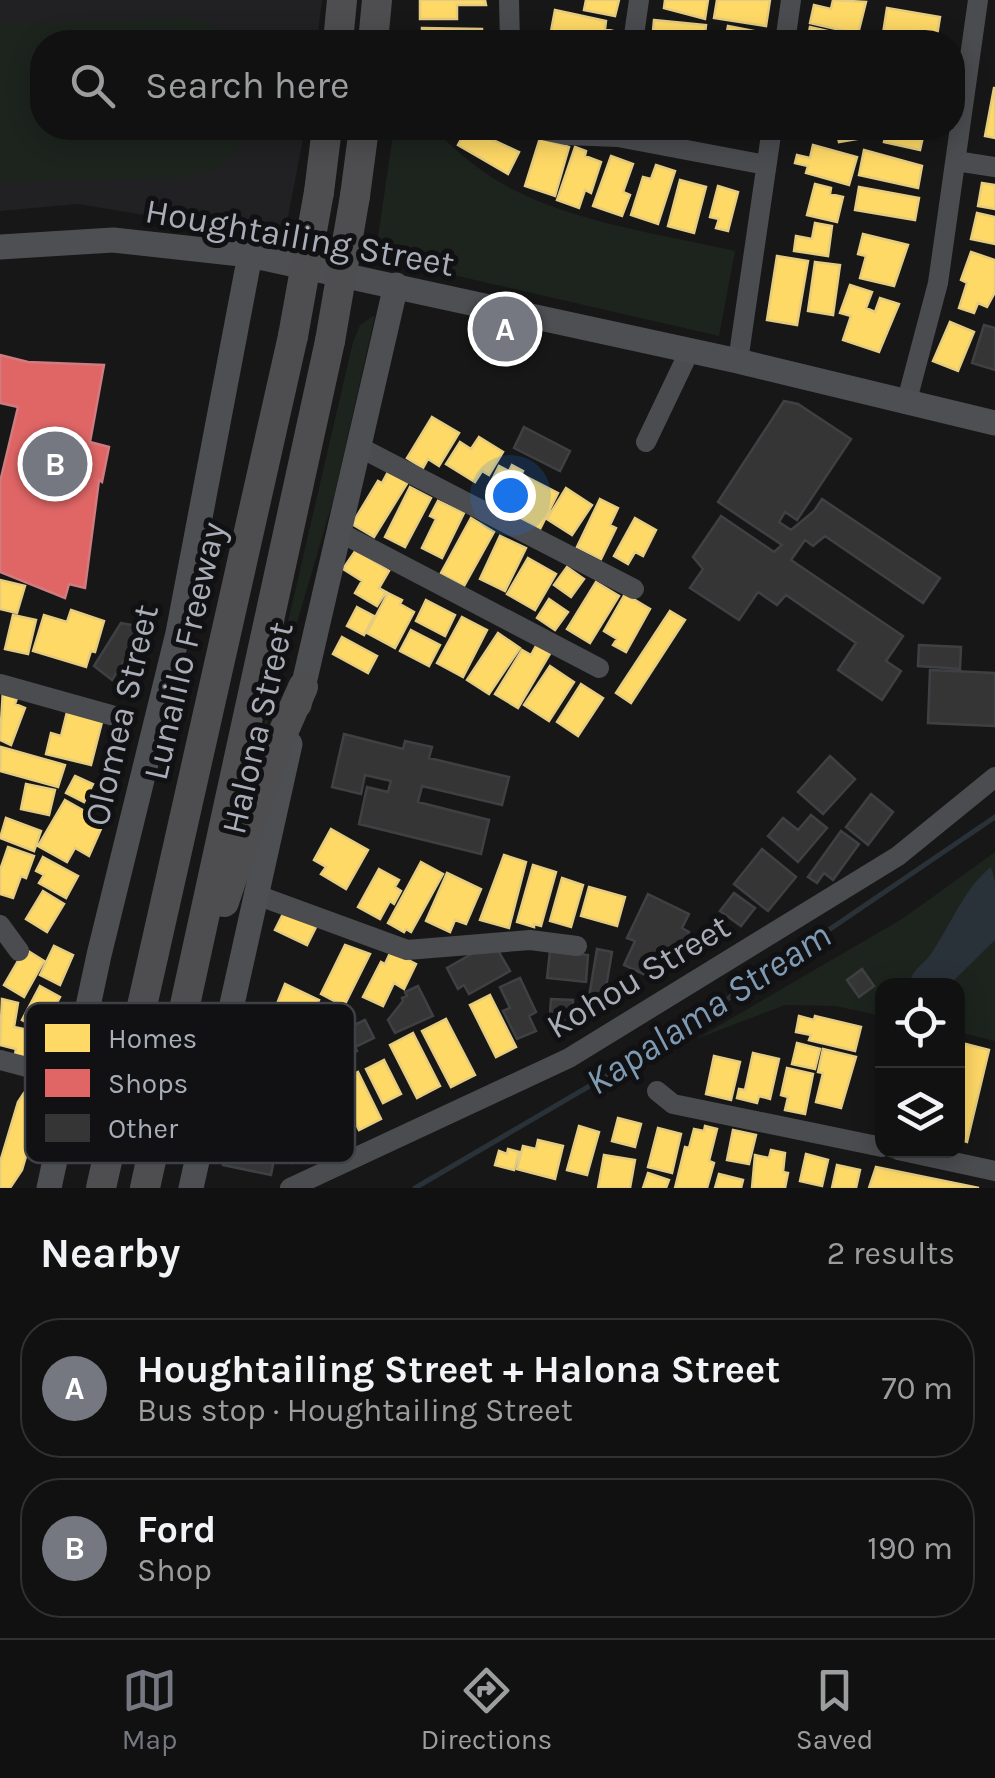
<!DOCTYPE html>
<meta charset="utf-8">
<style>
:root{--surface:#111;--page:#1a1a1a;--text:#f1f3f6;--muted:#9c9d9f;--line:#303131;--accent:#757880}
body{margin:0;font-family:Karla,sans-serif;background:var(--page);color:var(--text)}
.controls{position:absolute;right:30px;bottom:30px;display:grid;overflow:hidden;border-radius:20px;box-shadow:0 5px 25px #0003}
.controls button{width:90px;height:90px;display:grid;place-items:center;padding:0;border:0;border-bottom:2px solid var(--line);background:var(--surface);color:var(--text);font:50px sans-serif}
.you{position:absolute;left:510px;top:495px;width:35px;height:35px;margin:-25px;border:8px solid #fff;border-radius:50%;background:#1a73e8;box-shadow:0 0 0 15px #1a73e833}
.badge{display:grid;place-items:center;width:65px;height:65px;border-radius:50%;background:var(--accent);color:#fff;font-size:32px;font-weight:700}
.pin{position:absolute;translate:-50% -50%;border:5px solid #fff;box-shadow:0 2px 10px #0006}
.list{margin:0;padding:0;list-style:none}
h2{display:flex;justify-content:space-between;align-items:center;height:130px;margin:0;padding:0 40px;font-size:42px}
h2 small{font-size:32px;font-weight:400;color:var(--muted)}
.list li{display:grid;grid-template-columns:65px 1fr auto;gap:30px;align-items:center;box-sizing:border-box;height:140px;margin:0 20px 20px;padding:0 20px;border:2px solid var(--line);border-radius:40px}
.list b{display:block;font-size:38px;white-space:nowrap}
.list p{margin:0;font-size:32px;white-space:nowrap;color:var(--muted)}
.list em{font-size:32px;font-style:normal;color:var(--muted)}
.icon{flex:none;width:55px;height:55px;fill:none;stroke:currentColor;stroke-width:2;stroke-linecap:round;stroke-linejoin:round}
.map{position:relative;flex:none;width:995px;height:1188px;overflow:hidden}
.search{position:absolute;background:var(--surface);box-shadow:0 5px 25px #0003;left:30px;right:30px;top:30px;height:110px;display:flex;align-items:center;gap:25px;box-sizing:border-box;padding:0 35px;border-radius:40px;color:var(--muted);font-size:38px}
.sheet{height:450px;background:var(--surface)}
nav{display:flex;justify-content:space-around;align-items:center;box-sizing:border-box;height:140px;border-top:2px solid var(--line);background:var(--surface);font-size:28px;color:var(--muted)}
nav a{display:grid;justify-items:center;gap:5px}
nav .on{color:var(--accent)}
.map>svg:first-child{display:block}
.built{fill:#212123}
.green{fill:#1d241e}
.water{fill:#2a3239}
.homes{fill:#ffd966;stroke:#e5cc7f;stroke-width:2.5}
.shops{fill:#e06666;stroke:#cf7b7f;stroke-width:2.5}
.lines{fill:none;stroke-linecap:round;stroke-linejoin:round}
.stream{stroke:#2a3239;stroke-width:5}
.building{fill:#353536;stroke:#3f4043;stroke-width:2.5}
.minor{stroke:#4b4c50;stroke-width:20}
.major{stroke:#4d4f52;stroke-width:25}
.highway{stroke:#4e4e51;stroke-width:30}
.highway-bridge{stroke:#4e4e51;stroke-width:30}
.labels{text-anchor:middle;stroke-width:10;stroke-linejoin:round;paint-order:stroke}
.street-label{font-size:35px;fill:#a8adb8;stroke:#111113}
.water-label{font-size:38px;font-style:italic;fill:#7f9bb3;stroke:#111113}
.key{fill:#111113;stroke:#3e4045;stroke-width:2.5}
.key-label{font-size:28px;fill:#a8adb8}
</style>
<div class="map">
<svg width="995" height="1188" viewBox="0 0 995 1188">
<rect width="100%" height="100%" fill="#171717"/>
<path class="built" d="M0,0H322L317,42H42V128H305L284,238L78,204L0,211Z"/>
<path class="green" d="M194,18L219,28L235,42H42V128H250L234,154L217,169L184,178L0,182V24Z
M394,128H433C456,151 482,174 512,189C580,224 662,234 735,251L719,336L375,257Z
M375,315L334,497L253,772L353,342L360,325Z
M995,852V1041L958,1032V986H882V1016L835,1006L785,1005L696,1039L902,919Z"/>
<path class="water" d="M991,867L995,882V940L949,985H910C910,971 923,965 931,954C950,926 965,887 991,867Z"/>
<path class="homes" d="M420,0H485L486,5H457V19H420Z
M586,0H619L615,16L584,10Z
M665,0H708L705,19L664,8Z
M717,0H770L766,26L714,18Z
M833,0L866,2L858,34L810,23L814,5L831,9Z
M887,8L940,17L936,42L882,40Z
M555,10L606,21L605,29L617,32L614,42H549Z
M654,20L706,25L704,42H652Z
M728,26L759,32L757,42H725Z
M810,27L867,40L866,42L807,41Z
M422,28L482,29V42H422Z
M994,88H995V138L985,136Z
M467,128L519,152L508,174L458,145Z
M836,128H855L857,139L839,142Z
M865,128H925L920,150L884,142L886,134Z
M540,138L569,147L555,196L525,186Z
M813,145L857,157L849,185L806,173L808,166L795,163L797,155L810,158Z
M575,147L586,151L585,156L601,162L591,193L585,190L579,208L557,200Z
M864,150L922,166L918,188L859,175Z
M611,156L633,164L623,192L630,195L622,216L593,206Z
M656,165L675,171L658,224L631,215L643,177L651,179Z
M680,180L706,187L694,233L668,226Z
M982,183L995,185V209L978,206Z
M815,184L831,188L830,194L843,197L837,222L807,215Z
M718,186L738,192L728,231L716,228L719,219L710,217Z
M859,187L919,198L915,220L855,210Z
M977,213L995,217V244L971,239Z
M815,223L832,226L828,256L794,251L796,236L812,239Z
M863,234L908,245L894,286L860,278L866,256L858,254Z
M971,252L995,260V292L987,307L978,303L974,313L959,308L967,283L961,280Z
M777,256L808,261L797,325L767,320Z
M815,262L840,265L833,315L808,311Z
M850,285L872,292L866,308L875,312L880,298L899,304L879,352L843,340L851,316L840,313Z
M950,322L974,332L958,371L933,361Z
M432,417L459,433L439,466L428,459L423,468L407,458Z
M479,437L503,452L489,475L482,471L475,482L446,464L460,442L471,449Z
M512,465L523,471L509,499L488,488L499,466L509,471Z
M389,470L408,482L374,537L352,524L378,481L382,483Z
M525,476L558,493L540,529L507,512Z
M410,487L431,498L405,547L385,537Z
M566,488L592,505L572,535L547,519Z
M600,499L618,508L610,525L616,528L601,559L577,547Z
M438,501L464,513L442,558L422,548L436,519L430,516Z
M471,518L494,532L464,586L441,573Z
M635,518L656,530L643,556L635,552L628,564L614,556Z
M500,536L526,548L505,591L480,579Z
M356,550L389,571L379,588L386,592L377,606L355,593L362,581L343,569Z
M528,558L556,574L535,610L507,594Z
M567,567L584,579L571,597L554,585Z
M0,580L25,586L17,613L0,609Z
M596,582L619,596L590,643L567,629Z
M388,593L402,600L400,604L414,612L395,648L367,633Z
M625,594L650,609L626,652L613,645L617,639L604,631Z
M549,599L568,612L555,630L537,618Z
M426,600L455,615L445,636L416,621Z
M357,607L374,616L364,635L347,626Z
M71,610L104,621L95,652L91,651L86,667L33,651L44,615L67,622Z
M670,611L685,620L631,703L616,693Z
M13,615L36,620L28,654L5,649Z
M462,617L487,630L463,677L437,663Z
M411,630L440,645L429,666L400,651Z
M498,633L520,648L489,694L467,680Z
M342,637L377,656L368,673L333,654Z
M537,644L551,652L518,708L495,694L522,650L531,655Z
M550,666L574,682L549,721L524,705Z
M581,684L603,698L578,736L557,722Z
M3,689L18,695L15,704L25,708L11,745L0,740Z
M68,708L103,718L91,765L46,754L51,733L61,736Z
M1,747L65,765L58,787L0,771Z
M75,776L93,784L84,802L66,793Z
M26,784L55,790L49,815L21,809Z
M65,800L104,822L89,856L75,848L67,862L38,846Z
M6,818L41,831L34,851L0,838Z
M331,829L368,850L346,889L321,874L326,867L314,860Z
M8,847L34,856L26,878L21,876L13,898L0,894V870Z
M504,855L526,862L509,928L480,920Z
M43,857L78,876L66,898L39,883L44,875L36,871Z
M421,862L443,874L411,932L406,929L404,932L388,923Z
M533,865L556,872L541,926L534,924V927L517,922Z
M379,869L399,880L395,887L401,891L394,904L390,901L380,919L358,907Z
M447,873L481,889L466,924L455,920L450,932L426,921Z
M562,878L583,885L571,927L550,921Z
M589,887L625,897L617,926L581,916Z
M43,891L64,904L47,932L26,919Z
M286,908L318,923L307,945L275,930Z
M345,945L370,954L344,1006L321,994Z
M54,946L73,955L60,985L40,975Z
M25,949L44,961L24,997L4,985Z
M391,951L416,964L404,989L394,983L383,1006L363,997L381,962L385,964Z
M285,984L319,1000L297,1046L266,1031Z
M40,986L60,997L42,1031L22,1020Z
M490,995L516,1047L496,1057L470,1005Z
M2,999L18,1003L14,1027L38,1032L31,1063L14,1059L16,1049L0,1045Z
M799,1016L814,1020L815,1016L861,1027L855,1051L809,1040L811,1035L796,1032Z
M446,1019L475,1075L451,1087L422,1031Z
M413,1033L440,1086L417,1098L390,1045Z
M958,1042L989,1050L967,1142L958,1139Z
M797,1043L820,1049L815,1069L792,1064Z
M823,1049L856,1057L841,1108L816,1102L823,1073L818,1072Z
M753,1053L779,1059L770,1099L759,1096L757,1103L737,1098L739,1089L745,1090Z
M714,1056L740,1062L731,1100L706,1094Z
M384,1060L401,1094L383,1103L366,1069Z
M787,1068L813,1074L805,1114L785,1110L788,1097L781,1095Z
M358,1072L381,1119L359,1130L336,1083Z
M24,1093L41,1097L29,1146L22,1170L10,1188H0V1162L18,1102Z
M618,1118L641,1124L635,1147L612,1141Z
M579,1126L599,1132L587,1175L567,1170Z
M705,1126L717,1129L709,1161L714,1163L707,1188H675L685,1147L689,1148L694,1129L704,1131Z
M658,1128L681,1134L672,1173L648,1167Z
M733,1130L756,1135L749,1164L727,1160Z
M538,1140L563,1146L555,1179L517,1169L523,1146L536,1149Z
M508,1149L519,1152L514,1170L495,1165L499,1151L507,1154Z
M771,1150L785,1153L783,1172L788,1173L785,1188H752L755,1155L769,1158Z
M806,1154L828,1160L822,1186L800,1181Z
M604,1155L635,1160L630,1188H598Z
M837,1165L860,1170L856,1188H832Z
M876,1167L979,1188H869Z
M648,1173L669,1180L666,1188H643Z
M719,1174L743,1180L741,1188H715Z"/>
<path class="shops" d="M0,355L28,362L104,365L90,442L109,447L102,482L99,480L85,588L69,584L65,598L0,572V482L18,407L0,403Z"/>
<g class="lines">
<path class="stream" d="M415,1188L658,1046L995,817"/>
</g>
<path class="building" d="M984,325L995,328V370L972,363Z
M784,401L798,404L851,439L797,520L785,512L779,522L791,530L814,511L822,499L940,578L923,603L825,536L813,546L805,540L791,560L903,636L886,661L901,671L882,700L838,670L856,643L786,595L777,605L758,592L739,620L690,588L703,569L693,557L721,516L774,552L782,545L718,502Z
M524,427L570,451L560,471L514,448Z
M121,623L153,629L147,653L131,650L112,680L94,666Z
M919,645L961,647L960,669L918,666Z
M930,670L995,673V726L928,723Z
M344,734L403,749L405,741L432,747L429,758L509,777L502,805L422,786L418,802L489,820L481,854L359,824L367,787L388,792L391,781L365,775L361,794L332,787Z
M830,756L855,779L823,814L798,792Z
M871,794L893,812L868,845L846,827Z
M811,815L827,828L798,862L768,836L783,818L798,830Z
M841,831L859,844L833,880L824,873L817,883L808,877Z
M762,849L796,877L768,911L734,884Z
M734,893L755,908L741,926L720,911Z
M648,894L689,914L682,928L689,932L679,952L669,947L654,979L624,965L635,941L627,938Z
M493,942L510,971L469,994L464,985L458,989L447,968Z
M597,949L612,952L604,999L589,997Z
M550,951L588,955L586,982L547,978Z
M862,969L874,986L859,997L847,980Z
M520,978L536,1012L529,1016L536,1031L517,1039L503,1011L510,1008L500,987Z
M418,986L433,1016L395,1033L388,1020L403,1001L402,998L407,996L405,992Z
M551,999L573,1000L572,1029L549,1028Z
M339,1009L348,1028L365,1020L374,1038L355,1047L357,1051L322,1068L310,1044L330,1034L322,1018Z
M229,1133L295,1146L292,1163L274,1159L271,1175L223,1165Z"/>
<g class="lines">
<path class="minor" d="M509,0L510,42
M633,42L639,0
M785,42L791,0
M533,128L566,135L618,137L766,165
M956,161L995,167
M738,361L772,128
M906,404L938,283L978,0
M646,442L689,352
M361,448L634,589
M341,533L599,668
M0,684L125,719
M254,894L407,950L530,940L577,946
M0,925L19,951
M0,1060L46,1072
M657,1091L673,1104L882,1147
M898,1150L995,1171
M290,1188L569,1058L898,856L995,777"/>
<path class="major" d="M0,247L113,240L250,255L738,361L995,423
M299,705L396,285
M49,1188L99,955L178,633L250,255
M191,1188L290,744"/>
<path class="highway" d="M338,42L342,0
M373,42L377,0
M319,192L327,128
M355,196L364,128
M224,902L274,753L303,687
M101,1188L293,336
M145,1188L330,341"/>
<path class="highway-bridge" d="M293,336L319,192
M330,341L355,196"/>
</g>
<g class="labels">
<g class="street-label">
<text transform="translate(300 237) rotate(10)" y="12">Houghtailing Street</text>
<text transform="translate(184 651) rotate(-77)" y="12">Lunalilo Freeway</text>
<text transform="translate(121 715) rotate(-77)" y="12">Olomea Street</text>
<text transform="translate(257 728) rotate(-77)" y="12">Halona Street</text>
<text transform="translate(638 976) rotate(-31)" y="12">Kohou Street</text>
</g>
<g class="water-label">
<text transform="translate(708 1008) rotate(-33)" y="13">Kapalama Stream</text>
</g>
</g>
<rect x="25" y="1003" width="330" height="160" rx="15" class="key"/>
<rect x="45" y="1024" width="45" height="28" fill="#ffd966"/>
<rect x="45" y="1069" width="45" height="28" fill="#e06666"/>
<rect x="45" y="1114" width="45" height="28" fill="#353536"/>
<g class="key-label">
<text x="108" y="1048">Homes</text>
<text x="108" y="1093">Shops</text>
<text x="108" y="1138">Other</text>
</g>
</svg>
<div class="controls">
<button><svg class="icon" aria-label="locate" viewBox="0 0 24 24"><circle cx="12" cy="12" r="6"/><path d="M12 2v4M12 18v4M2 12h4M18 12h4"/></svg></button>
<button><svg class="icon" aria-label="layers" viewBox="0 0 24 24"><path d="M12 4l9 5-9 5-9-5zM3 14l9 5 9-5"/></svg></button>
</div>
<div class="you"></div>
<div class="pin badge" style="left:505px;top:329px">A</div>
<div class="pin badge" style="left:55px;top:464px">B</div>
<div class="search"><svg class="icon" aria-label="search" viewBox="0 0 24 24"><circle cx="10" cy="10" r="6"/><path d="M15 15l6 6"/></svg>Search here</div>
</div>
<section class="sheet">
<h2>Nearby<small>2 results</small></h2>
<ul class="list">
<li><span class="badge">A</span><div><b>Houghtailing Street + Halona Street</b><p>Bus stop · Houghtailing Street</p></div><em>70 m</em></li>
<li><span class="badge">B</span><div><b>Ford</b><p>Shop</p></div><em>190 m</em></li>
</ul>
</section>
<nav>
<a class="on"><svg class="icon" aria-label="map" viewBox="0 0 24 24"><path d="M3 6l6-2 6 2 6-2v14l-6 2-6-2-6 2zM9 4v14M15 6v14"/></svg>Map</a>
<a><svg class="icon" aria-label="directions" viewBox="0 0 24 24"><path d="M12 3l9 9-9 9-9-9zM9 14v-3h6M13 9l2 2-2 2"/></svg>Directions</a>
<a><svg class="icon" aria-label="saved" viewBox="0 0 24 24"><path d="M7 4h10v16l-5-4-5 4z"/></svg>Saved</a>
</nav>
